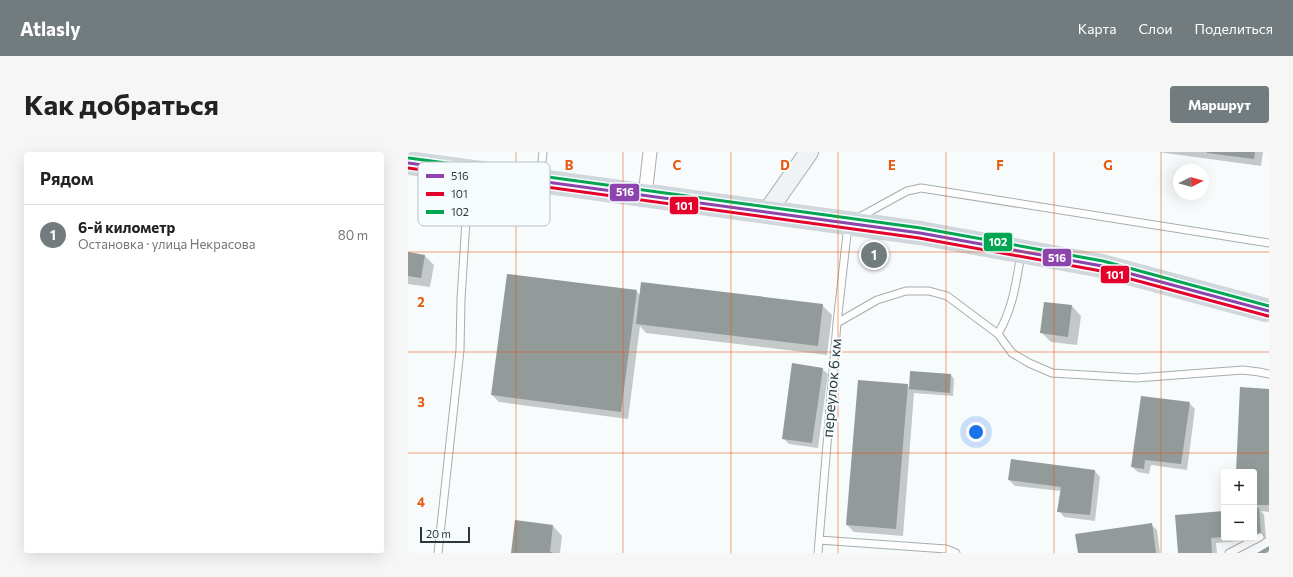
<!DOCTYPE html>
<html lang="ru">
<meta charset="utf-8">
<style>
:root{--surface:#fff;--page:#f6f6f6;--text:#222;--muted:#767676;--line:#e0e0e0;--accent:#727c7e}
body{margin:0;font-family:Commissioner,sans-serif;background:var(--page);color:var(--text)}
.controls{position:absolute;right:12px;bottom:12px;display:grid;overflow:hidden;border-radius:4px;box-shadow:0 4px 16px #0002}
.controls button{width:36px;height:36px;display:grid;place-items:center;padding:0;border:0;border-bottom:1px solid var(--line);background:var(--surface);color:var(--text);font:20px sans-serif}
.compass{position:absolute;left:765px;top:12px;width:36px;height:36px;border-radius:50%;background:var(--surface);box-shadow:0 4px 16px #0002;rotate:85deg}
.scale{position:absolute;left:12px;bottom:10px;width:50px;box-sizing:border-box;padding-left:4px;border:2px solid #2b373a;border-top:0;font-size:11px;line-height:14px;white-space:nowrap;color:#2b373a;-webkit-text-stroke:3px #f6fcfd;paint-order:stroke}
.you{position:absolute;left:568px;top:280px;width:14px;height:14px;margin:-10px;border:3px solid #fff;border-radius:50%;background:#1a73e8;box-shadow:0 0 0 6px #1a73e833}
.badge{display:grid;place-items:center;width:26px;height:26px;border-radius:50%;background:var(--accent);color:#fff;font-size:13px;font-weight:700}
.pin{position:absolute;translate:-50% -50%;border:2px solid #fff;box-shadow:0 1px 4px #0006}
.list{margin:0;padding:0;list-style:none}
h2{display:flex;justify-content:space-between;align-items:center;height:52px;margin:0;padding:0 16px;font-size:17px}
h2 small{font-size:13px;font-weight:400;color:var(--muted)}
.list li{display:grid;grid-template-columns:26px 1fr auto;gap:12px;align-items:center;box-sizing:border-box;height:60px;padding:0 16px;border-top:1px solid var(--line)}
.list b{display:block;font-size:15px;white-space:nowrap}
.list p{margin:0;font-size:13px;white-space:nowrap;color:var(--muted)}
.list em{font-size:13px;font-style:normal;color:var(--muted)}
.map{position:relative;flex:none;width:861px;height:401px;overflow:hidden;border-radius:4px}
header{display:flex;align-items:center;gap:24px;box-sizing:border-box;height:56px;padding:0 20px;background:var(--accent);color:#fff}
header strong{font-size:19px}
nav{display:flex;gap:22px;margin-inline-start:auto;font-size:14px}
.intro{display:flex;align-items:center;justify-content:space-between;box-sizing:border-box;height:96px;padding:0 24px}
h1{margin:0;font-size:28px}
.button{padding:10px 18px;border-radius:4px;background:var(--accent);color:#fff;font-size:14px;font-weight:700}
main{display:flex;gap:24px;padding:0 24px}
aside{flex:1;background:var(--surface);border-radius:4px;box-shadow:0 4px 16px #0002}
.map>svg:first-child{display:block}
.shadow{fill:#0003}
.building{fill:#929a9a}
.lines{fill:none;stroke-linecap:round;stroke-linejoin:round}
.lane-casing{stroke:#a6aeb0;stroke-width:9}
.street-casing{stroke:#a6aeb0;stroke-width:15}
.secondary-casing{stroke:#a6aeb0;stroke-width:20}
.highway-casing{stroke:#d1d5d7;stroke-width:24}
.lane{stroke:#fefeff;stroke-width:7}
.street{stroke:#fefeff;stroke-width:13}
.secondary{stroke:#f0f3f4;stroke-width:18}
.highway{stroke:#cfd8dd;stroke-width:22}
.highway-bridge-casing{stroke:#d1d5d7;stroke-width:24;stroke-linecap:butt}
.highway-bridge{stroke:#cfd8dd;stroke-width:22}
.bus-1-casing{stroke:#f6fcfd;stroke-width:6}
.bus-2-casing{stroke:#f6fcfd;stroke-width:6}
.bus-3-casing{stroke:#f6fcfd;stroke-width:6}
.bus-1{stroke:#8e44ad;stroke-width:3}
.bus-2{stroke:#e4002b;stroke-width:3}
.bus-3{stroke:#00a651;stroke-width:3}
.grid{fill:none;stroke:#e8590c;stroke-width:1;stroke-opacity:0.55}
.labels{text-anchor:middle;stroke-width:4;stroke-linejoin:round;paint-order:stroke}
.street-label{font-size:15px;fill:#2b373a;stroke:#f6fcfd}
.key{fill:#f6fcfd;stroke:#b9c1c2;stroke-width:1}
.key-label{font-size:11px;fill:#2b373a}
.grid-label{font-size:13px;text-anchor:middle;font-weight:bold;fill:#e8590c;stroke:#f6fcfd;stroke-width:4;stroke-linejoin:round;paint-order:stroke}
.line-badge{stroke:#f6fcfd;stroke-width:1.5}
.badge-label{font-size:11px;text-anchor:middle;font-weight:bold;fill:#fff}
</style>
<header>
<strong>Atlasly</strong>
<nav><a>Карта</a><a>Слои</a><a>Поделиться</a></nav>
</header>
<div class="intro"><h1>Как добраться</h1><a class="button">Маршрут</a></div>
<main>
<aside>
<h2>Рядом<small></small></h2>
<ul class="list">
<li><span class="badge">1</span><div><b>6-й километр</b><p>Остановка · улица Некрасова</p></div><em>80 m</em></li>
</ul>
</aside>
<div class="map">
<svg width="861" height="401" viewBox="0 0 861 401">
<rect width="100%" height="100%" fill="#f7fbfc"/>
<path class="shadow" d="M750,0H855L853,14Z
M0,101L16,103L26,113L22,135L0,132Z
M228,139L232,143L414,153L424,163L419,203L238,181L232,174L220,267L91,250L84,243Z
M664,154L673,164L669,193L643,190L634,181Z
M414,217L420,222L410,296L381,292L375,286Z
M543,223L546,227L545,244L506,241L495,384L446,380L439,373L499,233L502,236Z
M861,238V360L853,359L856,363L858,387L808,391L809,401H771L816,360V386H846V320H829Z
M781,251L787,257L779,318L743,313L741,322L730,320L724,315Z
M687,319L692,325L687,369L656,365L651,359L653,339L607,334L601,328Z
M108,369L145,374L154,384L152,401H104Z
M743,372L749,378L752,401H671Z"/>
<path class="building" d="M799,0H847L846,7L799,1Z
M0,100L17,103L13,126L0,124Z
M99,122L229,138L213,260L83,243Z
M233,130L415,152L410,194L228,172Z
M636,150L664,153L660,185L632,181Z
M384,211L415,216L404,291L374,287Z
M502,219L543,222L542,241L501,237Z
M450,228L500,232L488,377L438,373Z
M832,235L861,237V353H846V320H828Z
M733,244L782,250L773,312L737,308L736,317L723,315Z
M603,307L687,318L682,363L649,360L653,335L600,328Z
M846,356H851L853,381L846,382Z
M816,359V385L803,386L804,401H770L767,363Z
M107,368L145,373L142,400L146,401H103Z
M744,371L748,401H670L667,382Z
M861,394V401H849Z"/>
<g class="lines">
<g class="lane-casing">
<path id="lane" d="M132,27L135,0
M448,67L499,39L513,36L861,91
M613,102C608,131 605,156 590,182L604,201L621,211L644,221L728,226L835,218L851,220L861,222
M429,171L469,148L498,139H521L539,144L590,182
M411,388L538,397L548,401
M30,401L52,198L53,147L61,21
M410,401L429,171L440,73
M821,401L852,385"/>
</g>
<g class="street-casing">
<path id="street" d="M237,44L242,0"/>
</g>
<g class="secondary-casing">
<path id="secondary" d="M359,60L401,0"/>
</g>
<g class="highway-casing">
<path id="highway" d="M0,11L512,81"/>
</g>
<use href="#lane" class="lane"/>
<use href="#street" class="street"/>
<use href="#secondary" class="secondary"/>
<use href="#highway" class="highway"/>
<g class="highway-bridge-casing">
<path id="highway-bridge" d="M512,81L694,114L861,159"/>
</g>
<use href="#highway-bridge" class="highway-bridge"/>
<g class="bus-1-casing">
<path id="bus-1" d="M0,11L512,81L694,114L861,159"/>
</g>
<g class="bus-2-casing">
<path id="bus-2" d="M0,16L511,86L693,119L860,164"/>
</g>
<g class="bus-3-casing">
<path id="bus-3" d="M1,6L513,76L695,109L861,154"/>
</g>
<use href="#bus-1" class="bus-1"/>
<use href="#bus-2" class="bus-2"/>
<use href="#bus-3" class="bus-3"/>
</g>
<path class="grid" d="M108,0V401M215,0V401M323,0V401M430,0V401M538,0V401M646,0V401M753,0V401M0,100H861M0,200H861M0,301H861"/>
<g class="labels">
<g class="street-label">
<text transform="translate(424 236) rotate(-85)" y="5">переулок 6 км</text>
</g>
</g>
<rect x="10" y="10" width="132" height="64" rx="6" class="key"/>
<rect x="18" y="22" width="18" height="4" fill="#8e44ad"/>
<rect x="18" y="40" width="18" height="4" fill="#e4002b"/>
<rect x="18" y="58" width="18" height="4" fill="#00a651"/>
<g class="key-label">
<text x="43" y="28">516</text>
<text x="43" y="46">101</text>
<text x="43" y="64">102</text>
</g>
<g class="grid-label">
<text x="161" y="18">B</text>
<text x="269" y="18">C</text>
<text x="377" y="18">D</text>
<text x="484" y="18">E</text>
<text x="592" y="18">F</text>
<text x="700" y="18">G</text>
<text x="13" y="155">2</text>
<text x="13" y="255">3</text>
<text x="13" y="355">4</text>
</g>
<g class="line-badge">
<rect x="201" y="31" width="31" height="19" rx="4" fill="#8e44ad"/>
<rect x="261" y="44" width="30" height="19" rx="4" fill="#e4002b"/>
<rect x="575" y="80" width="30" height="20" rx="4" fill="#00a651"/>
<rect x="634" y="96" width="30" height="19" rx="4" fill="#8e44ad"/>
<rect x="692" y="113" width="30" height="19" rx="4" fill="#e4002b"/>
</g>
<g class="badge-label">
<text x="217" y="44">516</text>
<text x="276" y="58">101</text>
<text x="590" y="94">102</text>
<text x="649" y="110">516</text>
<text x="707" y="127">101</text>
</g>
</svg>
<div class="controls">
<button>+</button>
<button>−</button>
</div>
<svg class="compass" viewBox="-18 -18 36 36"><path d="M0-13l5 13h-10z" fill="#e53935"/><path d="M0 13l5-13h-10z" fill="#767676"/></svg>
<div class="scale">20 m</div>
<div class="you"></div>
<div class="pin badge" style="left:466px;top:103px">1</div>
</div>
</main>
